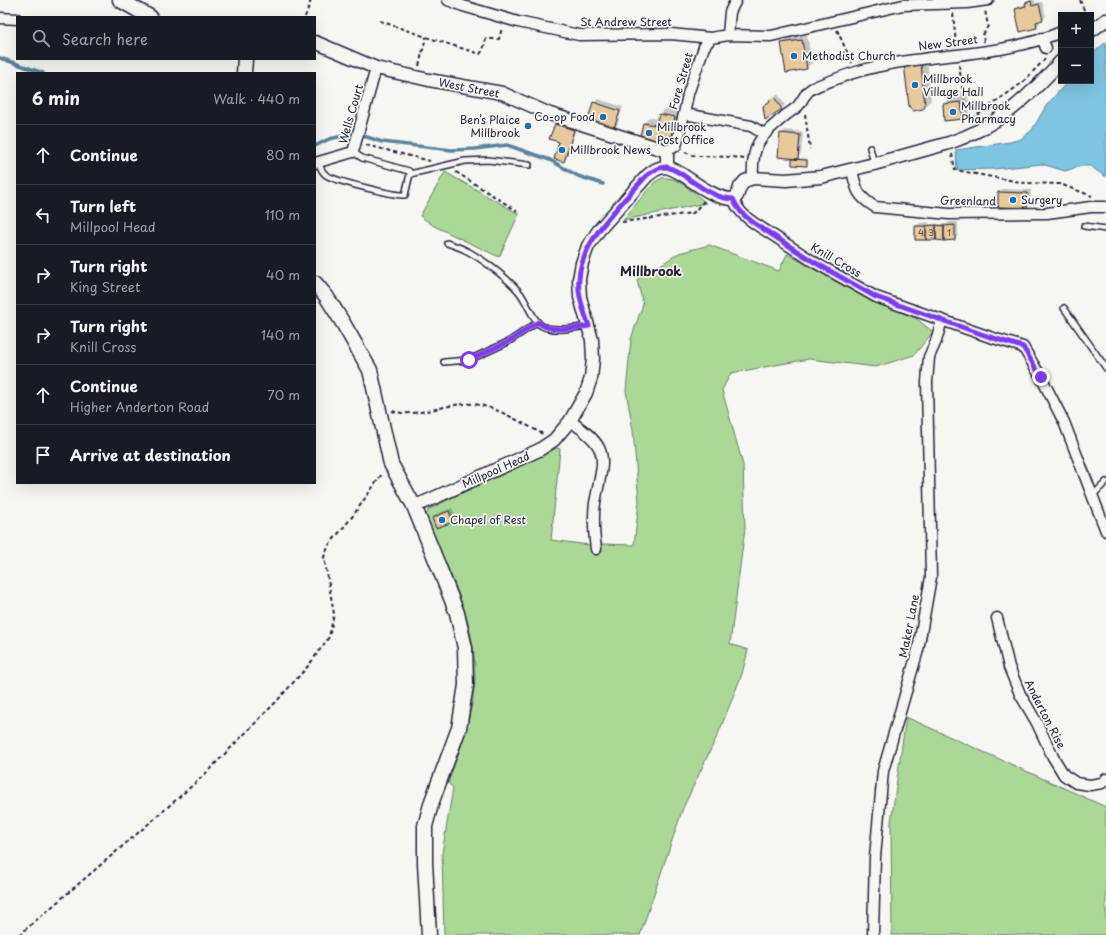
<!DOCTYPE html>
<meta charset="utf-8">
<style>
:root{--surface:#171b24;--page:#242831;--text:#f1f3f6;--muted:#9ea1a6;--line:#363941}
body{margin:0;font-family:"Playpen Sans",sans-serif;background:var(--page);color:var(--text)}
.controls{position:absolute;right:12px;top:12px;display:grid;overflow:hidden;border-radius:0px;box-shadow:0 4px 16px #0002}
.controls button{width:36px;height:36px;display:grid;place-items:center;padding:0;border:0;border-bottom:1px solid var(--line);background:var(--surface);color:var(--text);font:20px sans-serif}
.stop{position:absolute;width:12px;height:12px;margin:-9px;border:3px solid #7c3aed;border-radius:50%;background:#fff}
.stop.end{background:#7c3aed;border-color:#fff;box-shadow:0 1px 4px #0008}
.list{margin:0;padding:0;list-style:none}
h2{display:flex;justify-content:space-between;align-items:center;height:52px;margin:0;padding:0 16px;font-size:17px}
h2 small{font-size:13px;font-weight:400;color:var(--muted)}
.list li{display:grid;grid-template-columns:26px 1fr auto;gap:12px;align-items:center;box-sizing:border-box;height:60px;padding:0 16px;border-top:1px solid var(--line)}
.list b{display:block;font-size:15px;white-space:nowrap}
.list p{margin:0;font-size:13px;white-space:nowrap;color:var(--muted)}
.list em{font-size:13px;font-style:normal;color:var(--muted)}
.icon{flex:none;width:22px;height:22px;fill:none;stroke:currentColor;stroke-width:2;stroke-linecap:round;stroke-linejoin:round}
.map{position:relative;flex:none;width:1106px;height:935px;overflow:hidden}
.search{position:absolute;background:var(--surface);box-shadow:0 4px 16px #0002;left:16px;top:16px;width:300px;height:44px;display:flex;align-items:center;gap:10px;box-sizing:border-box;padding:0 14px;border-radius:0px;color:var(--muted);font-size:15px}
.panel{position:absolute;background:var(--surface);box-shadow:0 4px 16px #0002;left:16px;top:72px;width:300px;height:412px;border-radius:0px}
.map>svg:first-child{display:block}
.green{fill:#abd897;stroke:#667d69}
.water{fill:#7fc4e0;stroke:#5a839e}
.shadow{fill:#0003;fill-rule:evenodd}
.lines{fill:none;stroke-linecap:round;stroke-linejoin:round}
.stream{stroke:#5a839e;stroke-width:3.5}
.building{fill:#e8c99b;stroke:#22223b}
.service-casing{stroke:#22223b;stroke-width:8}
.minor-casing{stroke:#22223b;stroke-width:13}
.tertiary-casing{stroke:#22223b;stroke-width:15}
.secondary-casing{stroke:#22223b;stroke-width:17}
.path{stroke:#22223b;stroke-width:2;stroke-dasharray:4 3;stroke-linecap:butt}
.service{stroke:#f6f6f2;stroke-width:5}
.minor{stroke:#f6f6f2;stroke-width:10}
.tertiary{stroke:#f6f6f2;stroke-width:12}
.secondary{stroke:#f6f6f2;stroke-width:14}
.route{stroke:#7c3aed;stroke-width:5}
.poi-dot{fill:#1f6fb2;stroke:#f6f6f2;stroke-width:1.5}
.labels{text-anchor:middle;stroke-width:3.5;stroke-linejoin:round;paint-order:stroke}
.number-label{font-size:9px;fill:#544c53}
.street-label{font-size:11px;fill:#22223b;stroke:#f6f6f2}
.poi-label{font-size:11px;fill:#22223b;stroke:#f6f6f2;text-anchor:start}
.quarter-label{font-size:13px;font-weight:bold;fill:#22223b;stroke:#f6f6f2}
</style>
<div class="map">
<svg width="1106" height="935" viewBox="0 0 1106 935">
<rect width="100%" height="100%" fill="#f6f6f2"/>
<filter id="ink" filterUnits="userSpaceOnUse"><feTurbulence type="fractalNoise" baseFrequency=".025" numOctaves="2"/><feDisplacementMap in="SourceGraphic" scale="8" xChannelSelector="R" yChannelSelector="G"/><feConvolveMatrix kernelMatrix="1 2 1 2 8 2 1 2 1" color-interpolation-filters="sRGB"/></filter>
<g filter="url(#ink)">
<path class="green" d="M445,172L519,214L499,257L434,226L420,216Z
M662,178C678,176 694,193 706,203L623,220L651,186L655,182Z
M709,245L779,271L787,254L870,299L917,319L933,332L914,355L876,367L809,359L731,373L722,390L743,465L745,528L730,644L748,650L742,674L719,732L683,808L640,935H444L442,853L453,788L449,784V780C453,767 459,754 463,740C467,726 471,712 473,698C484,634 449,574 426,517L428,510L496,475L557,448L560,449L551,540L589,545L603,544L634,545L639,502L633,430L626,391L631,339L643,304L637,280L679,253Z
M906,717L1106,807V935H892L891,822Z"/>
<path class="water" d="M1106,42V177L1090,166H1081L1065,171L1042,164L994,169L957,170L956,150L1010,142L1021,139L1032,130L1046,106L1068,81H1091V55Z"/>
<path class="shadow" d="M1029,0H1035V3L1042,2L1046,16L1043,19L1039,20L1040,23L1036,27L1016,9L1019,6L1027,4Z
M807,35L812,63L806,68L782,44L787,38Z
M927,57L931,100L923,108L906,64Z
M778,94L785,105L781,108L775,100H771Z
M968,95L970,111L963,118L944,104L952,97Z
M598,99L623,107L617,126L613,130L594,103Z
M665,109L680,112L674,139L668,145L640,139L644,123L649,117L658,119L660,115Z
M559,121L577,126L567,157L564,161L556,124Z
M785,130L803,132L801,154L797,158L808,159V163L806,165L793,159L795,158L781,134Z
M1003,189L1031,190L1030,203L1027,207L999,192Z
M929,222V224H947L949,222H958V236L954,239L916,226L920,223ZM929,225H949V227H929Z
M452,508L456,518L452,521L433,518L436,514Z"/>
<g class="lines">
<path class="stream" d="M0,58L43,73
M315,146L329,139L348,135L367,137L382,142L452,150L475,149L507,145L550,160L578,176L603,184"/>
</g>
<path class="building" d="M1031,1L1032,6L1039,4L1043,20L1036,22L1037,28L1020,32L1015,9L1026,6L1025,3Z
M802,40L807,69L786,73L781,43Z
M921,62L925,107L923,109L913,111L909,106L904,64Z
M774,97L782,109L765,120L763,106L770,102L769,100Z
M593,102L620,111L613,131L587,123Z
M961,102L963,119L944,121L943,104Z
M659,114L675,117L669,146L639,140L643,123L656,125Z
M555,124L574,130L564,162L554,159L559,142L549,139Z
M780,133L800,135L798,159L778,157Z
M792,159L807,160V166L792,165Z
M998,192L1027,193V208L998,207Z
M936,225V240H926V226Z
M936,225L944,226V241L936,240Z
M955,225V240L944,241V226Z
M915,226H926V240H915Z
M449,511L453,522L436,528L432,518Z"/>
<g class="lines">
<g class="service-casing">
<path id="service" d="M870,148L874,163
M318,162C320,167 322,172 326,175C335,181 395,196 405,195L410,174L409,171L362,158L353,152
M410,174L465,161L488,160L529,165
M1084,226L1106,229
M447,243C453,245 459,247 465,250C480,257 510,280 520,293C527,302 533,321 542,326C553,332 576,328 588,326
M1064,308L1106,368
M444,362L469,360L508,342L538,322
M1093,495L1106,482"/>
</g>
<g class="minor-casing">
<path id="minor" d="M448,0L463,6L518,22L579,35L671,34L711,38L728,35L771,36L903,5L967,3L988,0
M0,18L17,19
M728,35L730,12L736,0
M1042,38L1046,48
M684,114L751,126L764,134
M667,151L676,146L684,114L688,94L704,47L711,38
M315,163L353,152L376,68
M852,170C856,189 857,196 875,207L949,214L1047,213L1091,207H1106
M753,178C751,143 761,136 786,115C790,112 795,109 798,106C803,100 804,94 811,89C818,85 828,82 836,79C908,50 990,62 1061,32
M733,199C738,210 744,216 754,223L814,262L876,297L990,337L1023,347L1041,377L1064,422L1106,531
M570,421C613,449 603,459 595,503C593,517 594,534 596,549
M997,618L1009,667L1020,694L1037,723L1053,757L1064,775L1076,783L1090,785L1102,783L1106,779
M873,935L875,857L883,771L918,650L931,577L927,382L929,357L936,341L942,320"/>
</g>
<g class="tertiary-casing">
<path id="tertiary" d="M1091,31L1106,20
M315,42L376,68L429,80L502,93L550,114L667,151V167
M414,506L425,502L539,450L554,440L570,421L586,393L591,378L593,359L592,340L580,297L579,279L582,263L588,246L599,230L647,176C653,171 658,167 666,167C672,168 678,172 683,175C698,185 716,199 733,199L737,196L740,187L745,181L753,178L786,180L821,177L874,164L949,143C997,127 1028,98 1061,61"/>
</g>
<g class="secondary-casing">
<path id="secondary" d="M120,0L150,17
M244,73L245,59
M315,283L326,296L343,323L370,370L391,464L414,506L438,565L457,613L465,648L466,685L459,728L432,801L425,826V863L429,935"/>
</g>
<path class="path" d="M1080,0L1086,15
M953,13L956,44
M305,17L311,0
M380,21L426,37L480,54L483,50L486,39H499L502,28
M837,30L852,63
M984,42L983,35L988,26L985,10
M959,65L965,107L970,121
M419,66L426,37
M805,114L810,149
M972,119L1022,83L1046,58
M366,145L430,161
M685,152L692,155L698,156L734,157L744,159
M952,154L955,170L1025,183L1060,184L1092,196
M456,172L517,211
M622,222L693,213L704,201
M392,411C419,419 446,402 473,404C496,406 523,424 543,434
M19,935L153,820L202,777L275,703L309,665L329,637L334,614L324,557L329,545L352,517L382,474"/>
<use href="#service" class="service"/>
<use href="#minor" class="minor"/>
<use href="#tertiary" class="tertiary"/>
<use href="#secondary" class="secondary"/>
</g>
</g>
<g class="lines" filter="url(#ink)">
<path class="route" d="M469,360L508,342L538,322C548,333 575,328 589,326C584,311 577,295 579,279C581,240 622,204 646,176C653,171 658,167 666,167C672,168 678,172 683,175C698,185 715,199 733,199C738,210 744,216 754,223L814,262L876,297L990,337L1023,347L1041,377"/>
</g>
<g class="poi-dot">
<circle cx="794" cy="56" r="4"/>
<circle cx="915" cy="85" r="4"/>
<circle cx="953" cy="112" r="4"/>
<circle cx="603" cy="117" r="4"/>
<circle cx="528" cy="126" r="4"/>
<circle cx="649" cy="133" r="4"/>
<circle cx="562" cy="150" r="4"/>
<circle cx="1013" cy="200" r="4"/>
<circle cx="442" cy="520" r="4"/>
</g>
<g class="labels">
<g class="number-label">
<text x="921" y="236">4</text>
<text x="931" y="236">3</text>
<text x="949" y="236">1</text>
</g>
<g class="street-label">
<text x="626" y="26">St Andrew Street</text>
<text transform="translate(948 43) rotate(-7)" y="4">New Street</text>
<text transform="translate(681 81) rotate(-74)" y="4">Fore Street</text>
<text transform="translate(469 88) rotate(11)" y="4">West Street</text>
<text transform="translate(351 114) rotate(-74)" y="4">Wells Court</text>
<text transform="translate(968 201) rotate(1)" y="4">Greenland</text>
<text transform="translate(836 260) rotate(30)" y="4">Knill Cross</text>
<text transform="translate(496 470) rotate(-24)" y="4">Millpool Head</text>
<text transform="translate(909 626) rotate(-79)" y="4">Maker Lane</text>
<text transform="translate(1045 714) rotate(63)" y="4">Anderton Rise</text>
</g>
<g class="poi-label">
<text x="802" y="60">Methodist Church</text>
<text x="923" y="83">Millbrook<tspan x="923" dy="13">Village Hall</tspan></text>
<text x="961" y="110">Millbrook<tspan x="961" dy="13">Pharmacy</tspan></text>
<text x="595" y="121" text-anchor="end">Co-op Food</text>
<text x="520" y="124" text-anchor="end">Ben’s Plaice<tspan x="520" dy="13">Millbrook</tspan></text>
<text x="657" y="131">Millbrook<tspan x="657" dy="13">Post Office</tspan></text>
<text x="570" y="154">Millbrook News</text>
<text x="1021" y="204">Surgery</text>
<text x="450" y="524">Chapel of Rest</text>
</g>
<g class="quarter-label">
<text x="651" y="276">Millbrook</text>
</g>
</g>
</svg>
<div class="controls">
<button>+</button>
<button>−</button>
</div>
<div class="stop" style="left:469px;top:360px"></div>
<div class="stop end" style="left:1041px;top:377px"></div>
<div class="search"><svg class="icon" aria-label="search" viewBox="0 0 24 24"><circle cx="10" cy="10" r="6"/><path d="M15 15l6 6"/></svg>Search here</div>
<section class="panel">
<h2>6 min<small>Walk · 440 m</small></h2>
<ul class="list">
<li><svg class="icon" aria-label="ahead" viewBox="0 0 24 24"><path d="M12 20V5M6 11l6-6 6 6"/></svg><div><b>Continue</b></div><em>80 m</em></li>
<li><svg class="icon" aria-label="left" viewBox="0 0 24 24"><path d="M17 20v-9H6M10 6l-5 5 5 5"/></svg><div><b>Turn left</b><p>Millpool Head</p></div><em>110 m</em></li>
<li><svg class="icon" aria-label="right" viewBox="0 0 24 24"><path d="M7 20v-9h11M14 6l5 5-5 5"/></svg><div><b>Turn right</b><p>King Street</p></div><em>40 m</em></li>
<li><svg class="icon" aria-label="right" viewBox="0 0 24 24"><path d="M7 20v-9h11M14 6l5 5-5 5"/></svg><div><b>Turn right</b><p>Knill Cross</p></div><em>140 m</em></li>
<li><svg class="icon" aria-label="ahead" viewBox="0 0 24 24"><path d="M12 20V5M6 11l6-6 6 6"/></svg><div><b>Continue</b><p>Higher Anderton Road</p></div><em>70 m</em></li>
<li><svg class="icon" aria-label="arrive" viewBox="0 0 24 24"><path d="M6 21V4h12l-3 4 3 4H6"/></svg><div><b>Arrive at destination</b></div></li>
</ul>
</section>
</div>
